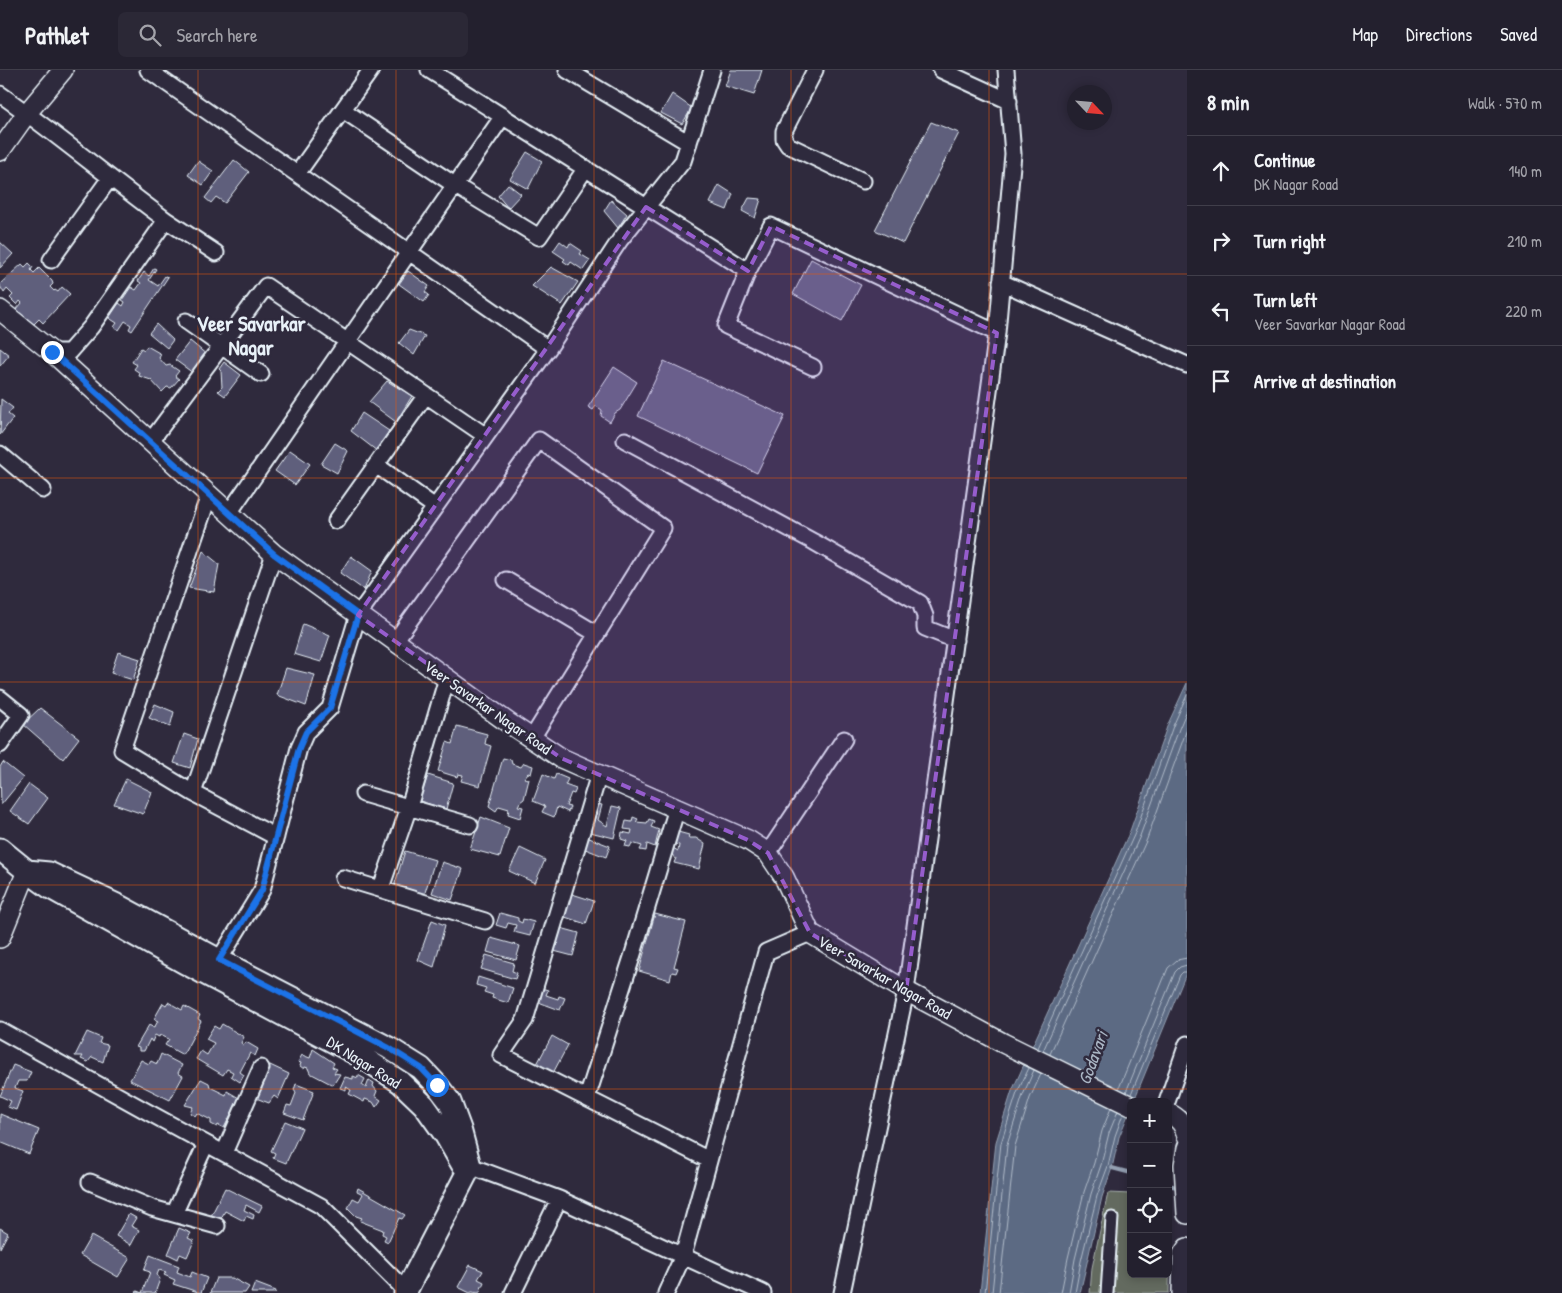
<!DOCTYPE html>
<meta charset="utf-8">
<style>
:root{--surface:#23202e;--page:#2b2836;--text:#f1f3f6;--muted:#a3a3aa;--line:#403e4a}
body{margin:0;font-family:"Patrick Hand",sans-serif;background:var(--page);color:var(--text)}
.controls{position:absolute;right:15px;bottom:15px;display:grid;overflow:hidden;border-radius:8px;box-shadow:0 2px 8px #0003}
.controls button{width:45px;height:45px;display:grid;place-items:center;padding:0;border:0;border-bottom:1px solid var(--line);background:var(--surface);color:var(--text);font:25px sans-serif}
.compass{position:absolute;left:1067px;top:15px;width:45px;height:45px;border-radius:50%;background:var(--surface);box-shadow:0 2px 8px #0003;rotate:116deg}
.stop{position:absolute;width:15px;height:15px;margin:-11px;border:4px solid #1a73e8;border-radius:50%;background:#fff}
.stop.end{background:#1a73e8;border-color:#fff;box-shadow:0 1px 5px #0008}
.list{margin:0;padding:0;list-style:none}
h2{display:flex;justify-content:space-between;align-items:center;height:65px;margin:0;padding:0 20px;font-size:21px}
h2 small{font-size:16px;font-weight:400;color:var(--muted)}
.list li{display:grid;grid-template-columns:32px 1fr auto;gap:15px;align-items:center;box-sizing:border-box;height:70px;padding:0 20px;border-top:1px solid var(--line)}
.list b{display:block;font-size:19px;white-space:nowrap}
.list p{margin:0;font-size:16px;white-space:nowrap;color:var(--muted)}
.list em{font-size:16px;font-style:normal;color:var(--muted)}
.icon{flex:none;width:28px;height:28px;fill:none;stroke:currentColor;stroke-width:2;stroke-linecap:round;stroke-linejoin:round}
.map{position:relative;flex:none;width:1187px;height:1223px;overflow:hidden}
header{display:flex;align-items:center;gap:30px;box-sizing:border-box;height:70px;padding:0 25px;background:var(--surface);border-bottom:1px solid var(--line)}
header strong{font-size:24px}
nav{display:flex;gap:28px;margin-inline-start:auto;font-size:18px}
.search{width:350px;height:45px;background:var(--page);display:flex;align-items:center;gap:12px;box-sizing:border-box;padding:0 18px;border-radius:8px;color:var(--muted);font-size:19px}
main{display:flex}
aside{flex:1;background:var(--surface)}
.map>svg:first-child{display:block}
.green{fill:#636b5e;stroke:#a6aeab}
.water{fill:#5c6a83;stroke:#94a0b2}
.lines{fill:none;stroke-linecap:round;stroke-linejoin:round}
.shore{stroke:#b0bbc9;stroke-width:1}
.stream{stroke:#94a0b2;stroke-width:4}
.building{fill:#5e5e7c;stroke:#e8f1f8}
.pedestrian-casing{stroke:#e8f1f8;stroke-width:15}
.minor-casing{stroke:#e8f1f8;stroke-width:19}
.tertiary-casing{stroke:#e8f1f8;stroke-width:22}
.secondary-casing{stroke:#e8f1f8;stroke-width:25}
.pedestrian{stroke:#2f2a3d;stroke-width:11}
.minor{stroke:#2f2a3d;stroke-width:15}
.tertiary{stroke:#2f2a3d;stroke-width:19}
.secondary{stroke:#2f2a3d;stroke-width:21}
.route{stroke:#1a73e8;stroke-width:6}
.marked{fill:#965dcd;fill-opacity:0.2;stroke:#965dcd;stroke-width:4;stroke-dasharray:10 6;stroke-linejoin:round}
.grid{fill:none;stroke:#e8590c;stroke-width:1;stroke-opacity:0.55}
.labels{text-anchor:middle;stroke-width:5;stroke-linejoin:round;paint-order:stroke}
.street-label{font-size:16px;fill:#e8f1f8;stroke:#2f2a3d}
.water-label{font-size:18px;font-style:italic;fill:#a9b4c3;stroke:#2f2a3d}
.district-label{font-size:21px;font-weight:bold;fill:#e8f1f8;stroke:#2f2a3d}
</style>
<header>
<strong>Pathlet</strong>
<div class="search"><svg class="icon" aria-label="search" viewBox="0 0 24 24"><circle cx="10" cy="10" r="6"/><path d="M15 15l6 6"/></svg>Search here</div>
<nav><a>Map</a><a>Directions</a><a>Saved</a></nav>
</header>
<main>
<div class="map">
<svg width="1187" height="1223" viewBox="0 0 1187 1223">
<rect width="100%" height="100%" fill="#2f2a3d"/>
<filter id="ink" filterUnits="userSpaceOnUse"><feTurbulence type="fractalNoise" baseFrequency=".02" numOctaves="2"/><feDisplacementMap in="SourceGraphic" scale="10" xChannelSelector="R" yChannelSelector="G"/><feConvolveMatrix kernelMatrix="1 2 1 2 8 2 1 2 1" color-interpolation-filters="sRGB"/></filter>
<g filter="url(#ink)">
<path class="green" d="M1108,1123L1131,1124V1204H1168V1126H1170L1169,1223H1090L1092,1198Z"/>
<path class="water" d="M1187,613V901L1119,1067L1112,1098L1102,1127L1080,1223H980L996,1072L1012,1021L1130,761L1168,654Z"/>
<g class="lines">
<path class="shore" d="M1038,978L1135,763L1173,656L1187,625
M1043,981L1140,766L1179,659L1187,640
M1050,984L1147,769L1187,659
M1119,1018L1168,898L1177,890L1187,888
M1126,1022L1175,902L1180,897L1187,895
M1131,1024L1180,905L1183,902H1187
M985,1223L1001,1073L1017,1023L1029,998
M992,1223L1007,1075L1023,1025L1034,1000
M999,1223L1015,1076L1030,1028L1041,1004
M1061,1223L1068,1188L1084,1122L1094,1093L1102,1061L1111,1038
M1069,1223L1075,1189L1091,1124L1101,1095L1109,1063L1118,1041
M1075,1223L1081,1191L1097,1126L1108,1096L1115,1066L1123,1044"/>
<path class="stream" d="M1112,1098L1131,1103
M1168,1115L1181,1118"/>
</g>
<path class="building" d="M731,0H762L754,25L725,16Z
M672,24L692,38L682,54L661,43Z
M931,52L959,63L903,173L875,160Z
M527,82L542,91L528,119L510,109Z
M234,90L249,102L225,133L216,127L211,133L205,128Z
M198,91L213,101L203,115L188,105Z
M508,114L521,124L508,138L498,126Z
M719,115L733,124L727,140L710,133Z
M749,128L761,129L755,148L742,141Z
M611,130L627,144L618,158L604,141Z
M560,171L568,177L570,173L582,181L580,184L590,190L583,200L571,192L569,195L563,191L565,189L553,181Z
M0,172L13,184L0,198Z
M811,189L861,215L842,251L793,224Z
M29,193L33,197L31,200L34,203L39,198L52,211L53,214L50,217L54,221L55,220L58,222L62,217L70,224L43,253L39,249L33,255L16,240L22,233L20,231L17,235L10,228L13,225L7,219L4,223L0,216V214L22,194L25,197Z
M551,197L578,212L562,235L532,216Z
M154,198L156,199L149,210L158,216L165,206L168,207L132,261L129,259L131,255L125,251L119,260L114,257L117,253L109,248L119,233L123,236L125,232L122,230L131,217L136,220L141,213L138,211L144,202L149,206Z
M408,201L429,216L425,222L429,225L424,232L399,214Z
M156,254L173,270L167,278L149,263Z
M409,260L425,266L414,285L399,273Z
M190,271L207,285L193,303L175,290Z
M147,276L161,284L159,288L166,296L170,295L179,301L175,306L179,309L171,318L167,317L162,322L151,310L139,306L140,303L134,299L137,295L132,292L141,278L144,280Z
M0,278L9,285L0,296Z
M664,291L785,346L757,403L638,346Z
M224,292L241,305L225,326L218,321L222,317L221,301L219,299Z
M614,297L637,312L620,340L615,343L610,352L601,346L602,340L596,336L593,340L588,337Z
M387,311L412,326L396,352L369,332Z
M1,329L13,338L8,344L13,348L0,365Z
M362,343L389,361L377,381L351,361Z
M335,373L348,381L337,403L321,394Z
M290,380L310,394L295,415L275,401Z
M203,481L219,494L214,522L189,518Z
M351,486L372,501L364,520L340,503Z
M303,554L330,565L321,592L294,584Z
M118,582L140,589L133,610L111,603Z
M286,598L315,605L306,636L277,625Z
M155,634L174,642L170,657L149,648Z
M40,638L79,668L63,689L23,654Z
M457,656L487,664L485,674L491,676L480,716L461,711L463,705L458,704L457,707L438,701L447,672L452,674Z
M184,664L198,669L190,698L174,693Z
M503,688L511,690L512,694L521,697L524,693L533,696L531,704L528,703L524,708L529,709L524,729L520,732L518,736L523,737L520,748L508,744L509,739L499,736L496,741L489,736Z
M3,692L23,708L1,735L0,697Z
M543,704L554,709L556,704L568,709L565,715L576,719L574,724L571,723L566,736L570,737L568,742L557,737L554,747L542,742L545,736L533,731Z
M428,705L453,713L446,739L419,731Z
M126,709L152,722L143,744L114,734Z
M29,714L48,728L29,754L10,741Z
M592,733L602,735L598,750L607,756L612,736L621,738L614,768L586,761Z
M481,747L509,758L500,787L470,779Z
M633,747L638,749L636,752L647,753L649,749L654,751L651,757L659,760L655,777L647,774L646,781L640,780L642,776L632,773L630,777L625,776L627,771L621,769L622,762L631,764L632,760L624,759L626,751L632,752Z
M678,762L689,765L688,768H696L705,774L699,799L674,793L676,788L672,785L673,778L678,781L679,775L675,774Z
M584,766L610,776L606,787L580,777Z
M520,778L545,790L535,813L509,801Z
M405,781L435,790L423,829L393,820Z
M442,792L463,799L452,830L432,823Z
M566,822L594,831L586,854L559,845Z
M500,843L518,848V851L522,853L523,849L534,852L530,866L514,862L516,855L508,853L506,858L496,855Z
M655,844L686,852L674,897L678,898L676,903L672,902L670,910L639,901Z
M432,850L445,855L434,897L418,890Z
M557,857L579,863L573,886L550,880Z
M491,868L520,876L516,890L487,882Z
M486,885L514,893L512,901L517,903L515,909L481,899Z
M478,907L513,918L508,933L492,928L493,925L484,922L486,918L476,915Z
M538,917L548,920L546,925L558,929L559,926L565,928L560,940L533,930Z
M168,932L182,940L184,936L200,945L198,949L201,951L183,985L165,975L169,969L160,965L159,967L155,965L152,972L150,969L144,981H139V978L136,977L149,955L154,958L158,951L154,949L163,933L166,935Z
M222,954L244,967L241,973L244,975L246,972L258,979L255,986L250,983L240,1002L244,1005L240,1012L231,1006L233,1002L227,999L223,1005L196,989L201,981L207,985L214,973L206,969L214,956L219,959Z
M87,962L101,968L99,973L108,975L103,992L92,987L88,992L81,989L83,986H75Z
M552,966L568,975L553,1003L537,994Z
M313,979L334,993L332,997L337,999L334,1003L340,1004L333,1015L310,1003L308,998L305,997L304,999L300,996L301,993L298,992L302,985L310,988Z
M161,984L182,995L178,1003L183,1006L170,1030L130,1010L141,990L149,994L151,991L157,994Z
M13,995L31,1002L27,1011H18L15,1018L23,1021L16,1040L8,1037L11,1031L0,1026Z
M270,995L289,1004L278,1029L274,1026L269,1033L256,1028Z
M358,1005L365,1009L362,1015L366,1018L369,1010L374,1013L373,1016L377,1021L375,1026L381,1030L376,1037L373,1032L365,1029L364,1032L349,1024L351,1020L346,1017V1020L340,1018L345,1007L353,1009V1006L358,1008Z
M201,1009L209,1013L210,1017L226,1025L227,1021L239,1028L224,1058L218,1055L217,1057L211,1054V1050L197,1043L195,1046L190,1043L193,1037L185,1035Z
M296,1014L314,1021L303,1050L284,1043L287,1035L291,1036L296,1023L294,1020Z
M0,1044L39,1060L29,1084L0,1072Z
M285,1051L302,1058L286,1093L273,1088L275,1083L271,1081Z
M225,1118L262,1136L259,1142L246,1135L244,1140L254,1145L253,1149L246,1146L244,1151L225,1141L220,1150L211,1146Z
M358,1118L405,1145L402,1149L399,1148L388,1172L384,1170L386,1166L382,1164L383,1160L360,1151L362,1148L356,1146L348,1138L353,1128L359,1131L363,1124L357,1121Z
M129,1144L136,1148L131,1156L139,1160L131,1175L116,1166Z
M0,1158L8,1163L0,1178Z
M179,1158L191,1163L188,1168L194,1171L187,1187L180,1184L178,1189L168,1184Z
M91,1166L130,1188L118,1207L80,1185Z
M150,1185L179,1196L177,1202L190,1207L192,1202L207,1208L201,1223L173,1214L175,1210L164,1205L166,1202L159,1200L157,1205L160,1209L155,1223H136L137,1221L142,1223L150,1202L144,1200Z
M470,1195L483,1201L478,1209L484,1212L479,1223L472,1222L470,1223L458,1217Z
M216,1208H232L249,1217L245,1223H210Z
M255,1213L276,1221L275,1223H251Z"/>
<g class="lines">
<g class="pedestrian-casing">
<path id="pedestrian" d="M1107,1223L1112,1148"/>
</g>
<g class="minor-casing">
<path id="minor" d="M148,0L548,279
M429,0L748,201L771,156L997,263
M567,0L689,73
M815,0L784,61V69L788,75L863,111
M941,0L1009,31
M0,24C57,64 110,109 166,150L91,257L69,282H52
M343,40L456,116L539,167L586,98
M297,104L371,0
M166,150L216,183
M51,190L110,108
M748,201L726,256L813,297
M1001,212L1187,295
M186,251L261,304
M625,370L814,472L920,533L925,546V558L955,570
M150,372L266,216L486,366
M0,384L43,420
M376,395L435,437
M209,425L122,680L193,723L274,484
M229,443L503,46
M336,451L426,325
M506,510L597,564
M395,571L539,370L663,458L532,668
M0,628L21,645L0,675
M599,704L525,950L501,985L709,1090
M193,723L276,767
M363,724L470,755
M768,783L844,669
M343,808L485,851
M381,818L409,737L447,608
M219,890L262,820L299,678L306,662L330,638L358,545L548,279L620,170L683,91L712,0
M0,960L146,1041L321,1136L406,1221
M587,1028L633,884L677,738
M1167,1032L1187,974
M224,1083L261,998
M470,1096L559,1129L763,1223
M90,1112L152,1138L217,1156
M174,1144L206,1074
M513,1223L559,1129
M666,1223L683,1186L766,882L810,863
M842,1223L906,921L997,263L1013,84L1006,0"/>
</g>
<g class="tertiary-casing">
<path id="tertiary" d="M0,81L27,43L63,0
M0,240L52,282L274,484L510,654L561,688L748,770L768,783L784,807L810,863L906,921L1003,973L1131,1036
M0,868L27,801
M1168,1043C1179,1048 1184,1054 1187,1066
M1187,1078L1184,1095L1187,1144
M1182,1223L1183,1184L1187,1178"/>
</g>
<g class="secondary-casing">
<path id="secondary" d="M0,779L27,801L49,817L185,893L364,988L400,1012L424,1035L446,1066L462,1094
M27,801L49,803L119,836L219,890L389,978L421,998L437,1015L450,1032L460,1059L470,1096L467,1103L405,1223"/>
</g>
<use href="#pedestrian" class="pedestrian"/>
<use href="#minor" class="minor"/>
<use href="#tertiary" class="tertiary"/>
<use href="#secondary" class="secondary"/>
</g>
</g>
<g class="lines" filter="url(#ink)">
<path class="route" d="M52,282L274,484L358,545L330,638L306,662L299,678L262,820L219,890L389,978L421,998L437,1015"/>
</g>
<path class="marked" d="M646,137L748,201L771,156L997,263L906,921L810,863L768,783L748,770L561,688L358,545Z"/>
<path class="grid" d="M198,0V1223M396,0V1223M594,0V1223M791,0V1223M989,0V1223M0,204H1187M0,408H1187M0,612H1187M0,815H1187M0,1019H1187"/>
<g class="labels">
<g class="street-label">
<text transform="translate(488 637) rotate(35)" y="6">Veer Savarkar Nagar Road</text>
<text transform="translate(885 907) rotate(30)" y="6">Veer Savarkar Nagar Road</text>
<text transform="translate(364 992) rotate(32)" y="6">DK Nagar Road</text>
</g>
<g class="water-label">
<text transform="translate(1093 988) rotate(-70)" y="6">Godavari</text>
</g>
<g class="district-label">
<text x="251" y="261">Veer Savarkar<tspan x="251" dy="24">Nagar</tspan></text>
</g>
</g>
</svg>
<div class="controls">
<button>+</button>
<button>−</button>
<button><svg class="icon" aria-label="locate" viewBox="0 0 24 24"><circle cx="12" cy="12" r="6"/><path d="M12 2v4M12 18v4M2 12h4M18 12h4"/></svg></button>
<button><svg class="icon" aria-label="layers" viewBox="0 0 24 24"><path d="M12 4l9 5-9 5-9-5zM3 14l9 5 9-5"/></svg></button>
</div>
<svg class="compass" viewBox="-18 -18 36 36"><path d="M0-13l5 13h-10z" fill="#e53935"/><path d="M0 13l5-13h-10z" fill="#a3a3aa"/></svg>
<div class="stop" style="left:437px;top:1015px"></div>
<div class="stop end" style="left:52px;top:282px"></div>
</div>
<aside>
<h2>8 min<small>Walk · 570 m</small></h2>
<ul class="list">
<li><svg class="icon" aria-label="ahead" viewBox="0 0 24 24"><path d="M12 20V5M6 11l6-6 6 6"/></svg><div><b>Continue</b><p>DK Nagar Road</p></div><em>140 m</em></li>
<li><svg class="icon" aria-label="right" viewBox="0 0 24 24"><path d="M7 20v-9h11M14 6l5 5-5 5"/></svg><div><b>Turn right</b></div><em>210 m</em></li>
<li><svg class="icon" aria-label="left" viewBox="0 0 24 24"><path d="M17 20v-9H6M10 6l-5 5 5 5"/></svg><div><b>Turn left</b><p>Veer Savarkar Nagar Road</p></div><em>220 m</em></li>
<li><svg class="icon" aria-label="arrive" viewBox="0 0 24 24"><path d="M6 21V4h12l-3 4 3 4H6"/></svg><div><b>Arrive at destination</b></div></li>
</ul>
</aside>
</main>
